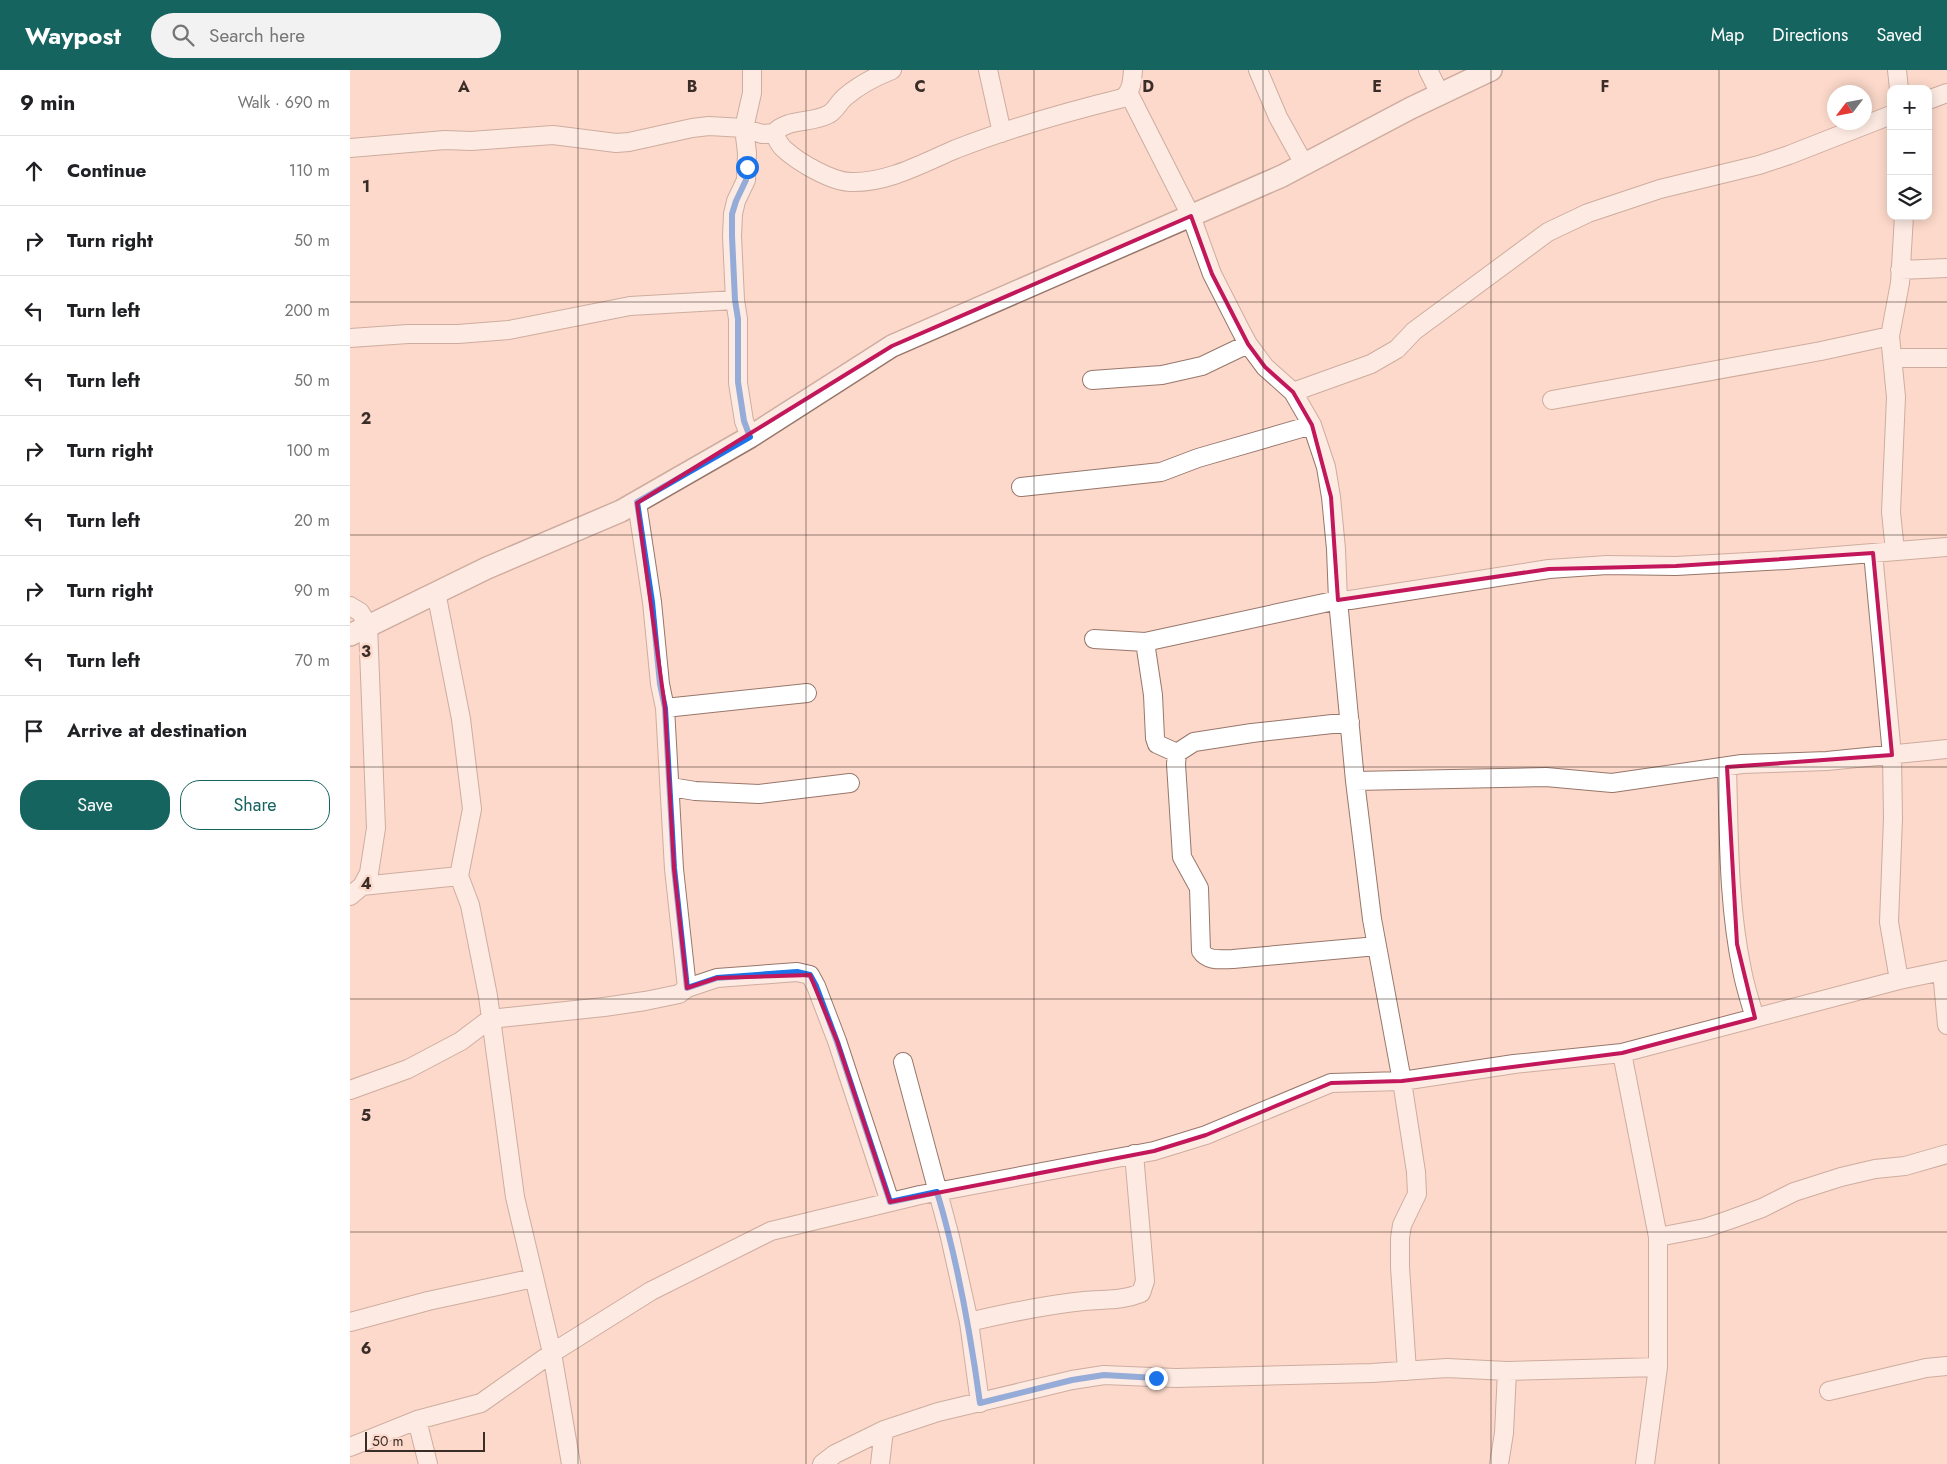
<!DOCTYPE html>
<meta charset="utf-8">
<style>
:root{--surface:#fff;--page:#f2f2f2;--text:#202124;--muted:#757577;--line:#e0e0e0;--accent:#16645f}
body{margin:0;font-family:Jost,sans-serif;background:var(--page);color:var(--text)}
.controls{position:absolute;right:15px;top:15px;display:grid;overflow:hidden;border-radius:10px;box-shadow:0 2px 12px #0003}
.controls button{width:45px;height:45px;display:grid;place-items:center;padding:0;border:0;border-bottom:1px solid var(--line);background:var(--surface);color:var(--text);font:25px sans-serif}
.compass{position:absolute;left:1477px;top:15px;width:45px;height:45px;border-radius:50%;background:var(--surface);box-shadow:0 2px 12px #0003;rotate:238deg}
.scale{position:absolute;left:15px;bottom:12px;width:120px;box-sizing:border-box;padding-left:5px;border:2px solid #3a2d27;border-top:0;font-size:14px;line-height:18px;white-space:nowrap;color:#3a2d27;-webkit-text-stroke:4px #fcd9cb;paint-order:stroke}
.stop{position:absolute;width:15px;height:15px;margin:-11px;border:4px solid #1a73e8;border-radius:50%;background:#fff}
.stop.end{background:#1a73e8;border-color:#fff;box-shadow:0 1px 5px #0008}
.list{margin:0;padding:0;list-style:none}
h2{display:flex;justify-content:space-between;align-items:center;height:65px;margin:0;padding:0 20px;font-size:21px}
h2 small{font-size:16px;font-weight:400;color:var(--muted)}
.list li{display:grid;grid-template-columns:32px 1fr auto;gap:15px;align-items:center;box-sizing:border-box;height:70px;padding:0 20px;border-top:1px solid var(--line)}
.list b{display:block;font-size:19px;white-space:nowrap}
.list em{font-size:16px;font-style:normal;color:var(--muted)}
.actions{display:flex;gap:10px;padding:15px 20px}
.actions a{flex:1;padding:11px 0;border:1px solid var(--accent);border-radius:20px;text-align:center;font-size:18px;color:var(--accent)}
.actions .main{background:var(--accent);color:#fff}
.icon{flex:none;width:28px;height:28px;fill:none;stroke:currentColor;stroke-width:2;stroke-linecap:round;stroke-linejoin:round}
.map{position:relative;flex:none;width:1597px;height:1394px;overflow:hidden}
header{display:flex;align-items:center;gap:30px;box-sizing:border-box;height:70px;padding:0 25px;background:var(--accent);color:#fff}
header strong{font-size:24px}
nav{display:flex;gap:28px;margin-inline-start:auto;font-size:18px}
.search{width:350px;height:45px;background:var(--page);display:flex;align-items:center;gap:12px;box-sizing:border-box;padding:0 18px;border-radius:28px;color:var(--muted);font-size:19px}
main{display:flex}
aside{flex:1;background:var(--surface)}
.map>svg:first-child{display:block}
.lines{fill:none;stroke-linecap:round;stroke-linejoin:round}
.minor-casing{stroke:#97776b;stroke-width:20}
.tertiary-casing{stroke:#97776b;stroke-width:24}
.minor{stroke:#fff;stroke-width:18}
.tertiary{stroke:#fff;stroke-width:21}
.route{stroke:#1a73e8;stroke-width:6}
.marked{fill:none;stroke:#c2185b;stroke-width:4;stroke-linejoin:round}
.grid{fill:none;stroke:#3a2d27;stroke-width:1;stroke-opacity:0.55}
.grid-label{font-size:16px;text-anchor:middle;font-weight:bold;fill:#3a2d27;stroke:#fcd9cb;stroke-width:5;stroke-linejoin:round;paint-order:stroke}
</style>
<header>
<strong>Waypost</strong>
<div class="search"><svg class="icon" aria-label="search" viewBox="0 0 24 24"><circle cx="10" cy="10" r="6"/><path d="M15 15l6 6"/></svg>Search here</div>
<nav><a>Map</a><a>Directions</a><a>Saved</a></nav>
</header>
<main>
<aside>
<h2>9 min<small>Walk · 690 m</small></h2>
<ul class="list">
<li><svg class="icon" aria-label="ahead" viewBox="0 0 24 24"><path d="M12 20V5M6 11l6-6 6 6"/></svg><div><b>Continue</b></div><em>110 m</em></li>
<li><svg class="icon" aria-label="right" viewBox="0 0 24 24"><path d="M7 20v-9h11M14 6l5 5-5 5"/></svg><div><b>Turn right</b></div><em>50 m</em></li>
<li><svg class="icon" aria-label="left" viewBox="0 0 24 24"><path d="M17 20v-9H6M10 6l-5 5 5 5"/></svg><div><b>Turn left</b></div><em>200 m</em></li>
<li><svg class="icon" aria-label="left" viewBox="0 0 24 24"><path d="M17 20v-9H6M10 6l-5 5 5 5"/></svg><div><b>Turn left</b></div><em>50 m</em></li>
<li><svg class="icon" aria-label="right" viewBox="0 0 24 24"><path d="M7 20v-9h11M14 6l5 5-5 5"/></svg><div><b>Turn right</b></div><em>100 m</em></li>
<li><svg class="icon" aria-label="left" viewBox="0 0 24 24"><path d="M17 20v-9H6M10 6l-5 5 5 5"/></svg><div><b>Turn left</b></div><em>20 m</em></li>
<li><svg class="icon" aria-label="right" viewBox="0 0 24 24"><path d="M7 20v-9h11M14 6l5 5-5 5"/></svg><div><b>Turn right</b></div><em>90 m</em></li>
<li><svg class="icon" aria-label="left" viewBox="0 0 24 24"><path d="M17 20v-9H6M10 6l-5 5 5 5"/></svg><div><b>Turn left</b></div><em>70 m</em></li>
<li><svg class="icon" aria-label="arrive" viewBox="0 0 24 24"><path d="M6 21V4h12l-3 4 3 4H6"/></svg><div><b>Arrive at destination</b></div></li>
</ul>
<div class="actions"><a class="main">Save</a><a>Share</a></div>
</aside>
<div class="map">
<svg width="1597" height="1394" viewBox="0 0 1597 1394">
<rect width="100%" height="100%" fill="#fcd9cb"/>
<g class="lines">
<g class="minor-casing">
<path id="minor" d="M638,0L652,63
M908,0L928,47L954,94
M1078,0L1090,24
M1547,0L1549,19
M779,24L841,146L862,204L890,259L898,274L915,297L943,322L962,355L976,397L981,427L986,479L988,530L1005,711L1022,849L1052,1011L1066,1102L1067,1124L1052,1155L1050,1168V1197L1057,1301
M1578,30L1597,23
M424,63C437,48 462,54 479,44C485,41 489,32 495,27C509,15 524,7 542,0
M0,78L95,70L121,71L203,65L266,73L279,72L342,58L359,56L394,58L412,64L424,63C427,69 429,75 434,79C448,92 482,112 501,112C538,113 573,93 606,79C660,58 716,42 773,28C782,21 782,11 783,0
M1550,200L1597,198
M0,268L58,264H108L159,260L280,236L385,230
M1543,288H1597
M742,310L812,305L852,296L898,274
M943,322L1021,294L1047,279L1064,261L1198,162L1238,143L1310,119L1409,95L1439,85L1541,45
M1202,330L1471,281L1540,266
M400,367L394,351L388,313V249L385,230L382,166L383,144L386,131L396,110L397,83L394,58L402,23V0
M671,417L811,402L848,388L962,355
M287,433L302,532L310,614L315,638L324,799L337,918
M1545,481L1541,442L1546,327L1540,266L1550,213L1554,146
M1523,483L1542,685L1543,748L1539,852L1549,910
M86,522L111,649L122,739L109,806L120,835L138,926L165,1127L202,1283L221,1394
M0,536L10,542L18,555L26,758L19,803L12,816L0,826
M744,569L795,572L988,530H1000L1199,499L1257,495L1326,496L1436,490L1597,477
M795,572L803,625L805,668L807,674L827,683
M315,638L457,623
M1000,652L902,663L844,672L827,683L826,694L832,787L849,818L851,881C858,892 872,889 883,889L1027,876
M1377,697C1379,764 1378,834 1392,900C1395,916 1400,932 1405,948
M1005,711L1196,707L1262,713L1392,694L1477,691L1597,679
M321,717L345,721L409,724L500,713
M12,816L109,806
M1592,901L1597,955
M1272,983L1308,1167V1297L1295,1394
M553,992L600,1167L619,1252L630,1333
M0,1020L58,999L111,971L140,949L254,937L295,931L329,924L337,918L367,908L447,902L460,905L466,916L487,971L540,1132
M1308,1167L1355,1158L1379,1150L1412,1138L1444,1122L1491,1107L1525,1099L1555,1096L1597,1084
M0,1252L78,1231L184,1208
M619,1252C657,1243 694,1235 734,1231C754,1229 772,1231 791,1223L795,1211L784,1084
M1479,1321L1576,1298L1597,1296
M67,1350L78,1394
M0,1377L67,1350L131,1333L202,1283L301,1221L421,1161L570,1125L804,1081L856,1065L981,1013L1052,1011L1164,994L1272,983L1549,910L1597,900
M472,1394L485,1384L534,1360L588,1342L722,1310L754,1305L826,1308L1022,1303L1097,1298L1157,1301L1308,1297
M530,1394L534,1360
M1149,1394L1154,1363L1157,1301"/>
</g>
<g class="tertiary-casing">
<path id="tertiary" d="M0,565L137,498L271,441L400,367L542,276L932,106L1061,38L1141,0"/>
</g>
<use href="#minor" class="minor"/>
<use href="#tertiary" class="tertiary"/>
</g>
<g class="lines">
<path class="route" d="M397,97L396,110L386,131L382,144V166L385,230L388,249V312L394,351L400,367L287,432L302,532L310,614L315,638L324,798L337,918L367,908L447,902L460,905L466,916L487,972L540,1132L587,1122C608,1192 620,1260 630,1333L722,1310L754,1305L806,1308"/>
</g>
<path d="M0 0H1597V1394H0ZM841,146L862,204L898,274L915,297L943,322L962,355L981,427L988,530L1199,499L1326,496L1523,483L1542,685L1377,697L1387,874L1405,948L1272,983L1052,1011L981,1013L856,1065L804,1081L540,1132L487,971L460,905L367,908L337,918L324,799L315,638L287,433L542,276Z" fill="#fcd9cb" fill-opacity=".55" fill-rule="evenodd"/>
<path class="marked" d="M841,146L862,204L898,274L915,297L943,322L962,355L981,427L988,530L1199,499L1326,496L1523,483L1542,685L1377,697L1387,874L1405,948L1272,983L1052,1011L981,1013L856,1065L804,1081L540,1132L487,971L460,905L367,908L337,918L324,799L315,638L287,433L542,276Z"/>
<path class="grid" d="M228,0V1394M456,0V1394M684,0V1394M913,0V1394M1141,0V1394M1369,0V1394M0,232H1597M0,465H1597M0,697H1597M0,929H1597M0,1162H1597"/>
<g class="grid-label">
<text x="114" y="22">A</text>
<text x="342" y="22">B</text>
<text x="570" y="22">C</text>
<text x="798" y="22">D</text>
<text x="1027" y="22">E</text>
<text x="1255" y="22">F</text>
<text x="16" y="122">1</text>
<text x="16" y="354">2</text>
<text x="16" y="587">3</text>
<text x="16" y="819">4</text>
<text x="16" y="1051">5</text>
<text x="16" y="1284">6</text>
</g>
</svg>
<div class="controls">
<button>+</button>
<button>−</button>
<button><svg class="icon" aria-label="layers" viewBox="0 0 24 24"><path d="M12 4l9 5-9 5-9-5zM3 14l9 5 9-5"/></svg></button>
</div>
<svg class="compass" viewBox="-18 -18 36 36"><path d="M0-13l5 13h-10z" fill="#e53935"/><path d="M0 13l5-13h-10z" fill="#757577"/></svg>
<div class="scale">50 m</div>
<div class="stop" style="left:397px;top:97px"></div>
<div class="stop end" style="left:806px;top:1308px"></div>
</div>
</main>
